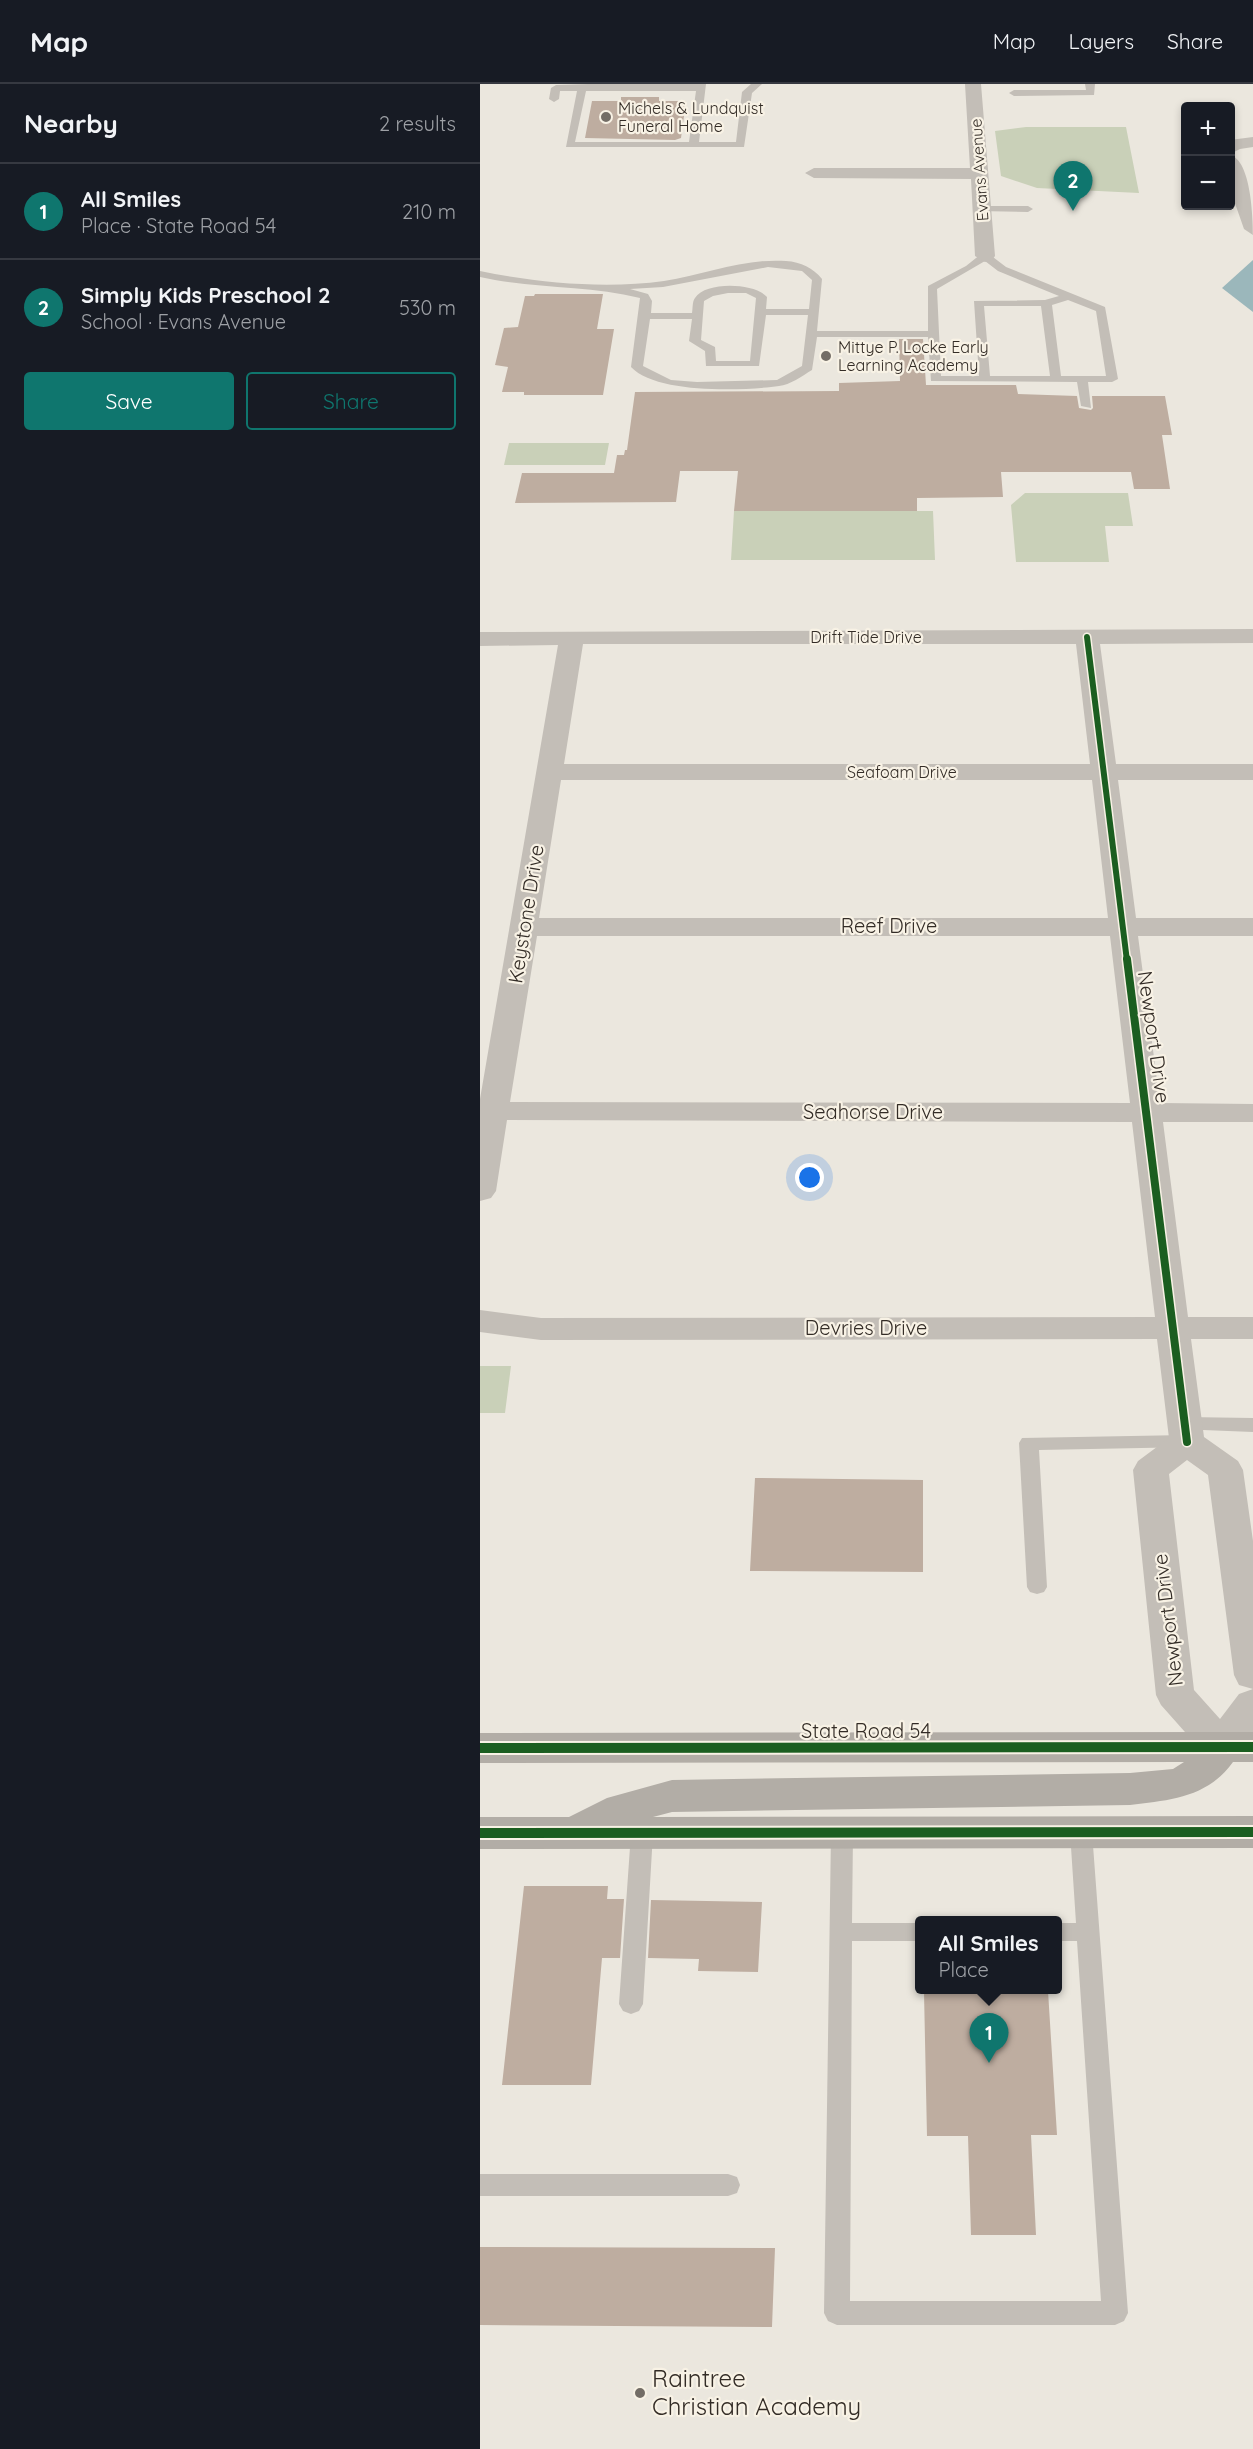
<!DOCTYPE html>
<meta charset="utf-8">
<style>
:root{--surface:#171b24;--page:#242831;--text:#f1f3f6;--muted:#9ea1a6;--line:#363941;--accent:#0f766e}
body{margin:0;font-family:Quicksand,sans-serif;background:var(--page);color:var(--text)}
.controls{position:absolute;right:18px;top:18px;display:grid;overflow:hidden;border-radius:6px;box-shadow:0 3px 9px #0003}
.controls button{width:54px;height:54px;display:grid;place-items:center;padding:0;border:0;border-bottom:2px solid var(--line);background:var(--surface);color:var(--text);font:30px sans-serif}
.you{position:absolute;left:330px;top:1094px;width:21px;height:21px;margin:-15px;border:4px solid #fff;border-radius:50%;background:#1a73e8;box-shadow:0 0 0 9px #1a73e833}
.badge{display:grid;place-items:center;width:39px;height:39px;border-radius:50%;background:var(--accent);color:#fff;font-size:20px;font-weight:700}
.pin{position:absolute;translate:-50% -50px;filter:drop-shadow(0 2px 3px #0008)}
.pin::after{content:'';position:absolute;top:32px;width:21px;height:18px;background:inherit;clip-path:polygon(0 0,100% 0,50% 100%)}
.popup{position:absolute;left:435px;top:1832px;width:147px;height:78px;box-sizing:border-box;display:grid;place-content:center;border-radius:6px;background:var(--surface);filter:drop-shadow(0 2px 4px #0005);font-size:20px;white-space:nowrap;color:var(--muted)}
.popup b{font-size:22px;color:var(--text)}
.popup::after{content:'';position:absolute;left:50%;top:100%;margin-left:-12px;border:12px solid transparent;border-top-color:var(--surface)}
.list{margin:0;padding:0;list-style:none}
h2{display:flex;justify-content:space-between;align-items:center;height:78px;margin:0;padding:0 24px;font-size:26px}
h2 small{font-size:20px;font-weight:400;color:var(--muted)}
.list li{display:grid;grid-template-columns:39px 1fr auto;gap:18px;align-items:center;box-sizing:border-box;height:96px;padding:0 24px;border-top:2px solid var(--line)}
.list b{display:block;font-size:22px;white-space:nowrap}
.list p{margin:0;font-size:20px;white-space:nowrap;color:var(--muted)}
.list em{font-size:20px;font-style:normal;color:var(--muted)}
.actions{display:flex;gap:12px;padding:18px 24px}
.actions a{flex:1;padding:14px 0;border:2px solid var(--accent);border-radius:6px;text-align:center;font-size:21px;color:var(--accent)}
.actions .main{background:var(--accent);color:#fff}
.map{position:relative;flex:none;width:773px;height:2365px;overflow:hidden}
header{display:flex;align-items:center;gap:36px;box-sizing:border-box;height:84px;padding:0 30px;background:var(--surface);border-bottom:2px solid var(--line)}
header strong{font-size:28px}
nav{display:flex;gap:33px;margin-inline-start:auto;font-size:21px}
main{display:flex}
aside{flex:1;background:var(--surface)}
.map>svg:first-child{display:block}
.green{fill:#c9d0b8}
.water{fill:#9bb7bb}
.building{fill:#beada0}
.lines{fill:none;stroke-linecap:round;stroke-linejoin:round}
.service{fill:#c3beb7;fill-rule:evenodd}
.minor{fill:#c3beb7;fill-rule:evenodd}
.primary{fill:#b2ada6;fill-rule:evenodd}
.cycleway-far2-casing{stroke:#f8f2e5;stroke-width:9}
.cycleway-far1-casing{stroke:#f8f2e5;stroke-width:11}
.cycleway-casing{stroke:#f8f2e5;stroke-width:14}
.cycleway-far2{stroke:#1b5e20;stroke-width:6}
.cycleway-far1{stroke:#1b5e20;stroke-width:8}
.cycleway{stroke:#1b5e20;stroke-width:10}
.poi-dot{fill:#736d66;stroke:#f8f2e5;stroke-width:2}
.labels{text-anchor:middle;stroke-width:4.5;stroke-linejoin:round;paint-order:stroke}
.far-poi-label{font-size:16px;fill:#332c26;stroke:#f8f2e5;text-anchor:start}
.far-street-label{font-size:16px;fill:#332c26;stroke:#f8f2e5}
.street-label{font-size:20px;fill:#332c26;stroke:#f8f2e5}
.near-poi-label{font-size:24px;fill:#332c26;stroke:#f8f2e5;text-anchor:start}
</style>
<header>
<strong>Map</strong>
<nav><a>Map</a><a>Layers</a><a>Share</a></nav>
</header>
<main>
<aside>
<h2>Nearby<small>2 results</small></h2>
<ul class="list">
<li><span class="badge">1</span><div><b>All Smiles</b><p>Place · State Road 54</p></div><em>210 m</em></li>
<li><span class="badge">2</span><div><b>Simply Kids Preschool 2</b><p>School · Evans Avenue</p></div><em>530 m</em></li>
</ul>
<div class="actions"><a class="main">Save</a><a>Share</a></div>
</aside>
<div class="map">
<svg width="773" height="2365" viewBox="0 0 773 2365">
<rect width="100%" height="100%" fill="#ebe7de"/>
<path class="green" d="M546,43H646L659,109L557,104L521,92L515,47Z
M29,359H129L125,381H24Z
M545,409H648L653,442H625L629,478H536L531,421Z
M254,427H453L455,476H251Z
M0,1282H31L25,1329H0Z"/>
<path class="water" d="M773,176V228L742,204Z"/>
<path class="building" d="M141,13H179V17H206L201,54L195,56L105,54L112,17H141Z
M55,210H123L117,245H134L123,311H44V308H22L28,283L15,281L24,244L38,243L45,212H54Z
M419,255H443L446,301H536L538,310L597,312L599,324L611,326L613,324L612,312H685L692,351H682L690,405H654L651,388H521L523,413L437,414V427H254L258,387H200L196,418L35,419L42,389H134L137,371H144L145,366H147L155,308L359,307V299L420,297Z
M275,1394L443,1396V1488L270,1487Z
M44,1802H128L127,1815H144L140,1874H122L111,2001H22Z
M171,1816L282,1818L278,1888L218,1887L219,1875L168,1874Z
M568,1907L577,2051H551L556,2151H491L488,2052H447L444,1908Z
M0,2163L295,2164L292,2243L0,2241Z"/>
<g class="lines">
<path class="service" d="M108,0H226L219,58H256L262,8L271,0H282L272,9L264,63H86L97,7H80L79,15L74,18L69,15L71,4L76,1ZM106,7H216L209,58H95Z
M605,0H615L614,11L534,12L529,9L534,6H606Z
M502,122H548L553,125L548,128L498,127L497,125Z
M501,170H509L526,183L625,223L638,295L632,298H608L611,324L601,322L597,298L451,297L448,253H337L332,286C322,292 310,301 299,302C263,307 176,310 151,283L160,214C107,201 53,205 0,193V187C58,199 125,205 184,197C225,191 264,174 306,177C321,178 333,184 342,195L337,247H448V202L486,182ZM505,177L518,187L579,212L565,216L494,217L499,292H461L457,205ZM288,183L322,187L332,196L329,225H286L287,213C275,199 226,197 215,214C212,218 213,224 212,229H171L172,217L168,210L150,205L183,203ZM248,209H266L276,214L270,277H236L235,263L221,256L224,217L233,212ZM588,216L616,227L626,292H581L572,221ZM504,222H561L570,292H510ZM286,231H328L322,282L297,296L217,298L191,296L163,282L170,235H212L209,257L225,267L226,282H279Z
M705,1333L773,1334V1348L698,1345L695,1340L698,1335Z
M706,1351L713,1353L716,1358L713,1363L559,1366L567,1503L564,1508L557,1510L550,1508L547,1503L539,1359L542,1354Z
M601,1739L609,1742L612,1748L648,2229L644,2237L635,2241H357L348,2237L344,2229L351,1749L354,1743L362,1740L370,1743L373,1749L372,1839H440V1857H372L370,2217H621L597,1857H578V1839H596L590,1748L593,1742Z
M162,1740L170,1743L173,1749L163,1920L159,1927L151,1930L143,1927L139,1920L151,1749L154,1743Z
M0,2090H248L257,2093L260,2101L257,2109L248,2112H0Z"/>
<path class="minor" d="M485,0H501L515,172L512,176L505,178L495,172L491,95L334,94L325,89L334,84H490Z
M773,53V63L760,65L750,70V56Z
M750,71C771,76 773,133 773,151L764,145L750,105Z
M773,545V559L620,560L636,680H773V696H638L656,834H773V852H658L680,1019L773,1020V1038H683L708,1233H773V1255H711L724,1353L758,1377L763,1386L773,1457V1650L756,1674L742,1678L728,1674L681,1621L676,1611L653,1386L658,1377L689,1354L677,1255L61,1256L0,1248V1226L61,1234L675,1233L652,1038L27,1036L16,1107L11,1114L0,1117V1015L78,561L0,562V548ZM103,560H596L610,680H84ZM81,696H612L628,834H59ZM57,852H630L650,1019L30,1018ZM707,1376L728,1391L754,1591L759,1601L773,1605L759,1610L740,1635L714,1606L689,1390Z"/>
<path class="primary" d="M742,1648H773V1678H753C727,1714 690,1716 650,1721L192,1728L173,1733L773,1732V1764L0,1765V1733H89L127,1714L192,1696L650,1689L693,1685L704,1678L0,1679V1649Z"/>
<g class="cycleway-far2-casing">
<path id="cycleway-far2" d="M607,553L647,877"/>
</g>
<g class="cycleway-far1-casing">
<path id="cycleway-far1" d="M647,875L707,1358"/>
</g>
<g class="cycleway-casing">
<path id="cycleway" d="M0,1664L773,1663
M0,1749L773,1748"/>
</g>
<use href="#cycleway-far2" class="cycleway-far2"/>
<use href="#cycleway-far1" class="cycleway-far1"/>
<use href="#cycleway" class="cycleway"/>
</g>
<g class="poi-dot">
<circle cx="126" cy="33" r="6"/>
<circle cx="346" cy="272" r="6"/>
<circle cx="160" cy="2309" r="6"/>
</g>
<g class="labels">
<g class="far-poi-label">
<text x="138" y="30">Michels &amp; Lundquist<tspan x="138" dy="18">Funeral Home</tspan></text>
<text x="358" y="269">Mittye P. Locke Early<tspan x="358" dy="18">Learning Academy</tspan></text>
</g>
<g class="far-street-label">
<text transform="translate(499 86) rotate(-94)" y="6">Evans Avenue</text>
<text x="386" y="559">Drift Tide Drive</text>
<text x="422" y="694">Seafoam Drive</text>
</g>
<g class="street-label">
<text transform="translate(46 830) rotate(-81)" y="7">Keystone Drive</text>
<text x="409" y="849">Reef Drive</text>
<text transform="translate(674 953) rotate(82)" y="7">Newport Drive</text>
<text x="393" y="1035">Seahorse Drive</text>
<text x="386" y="1251">Devries Drive</text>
<text transform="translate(688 1536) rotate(-97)" y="7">Newport Drive</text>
<text x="386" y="1654">State Road 54</text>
</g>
<g class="near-poi-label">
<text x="172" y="2303">Raintree<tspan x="172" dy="28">Christian Academy</tspan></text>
</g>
</g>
</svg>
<div class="controls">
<button>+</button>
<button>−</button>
</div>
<div class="you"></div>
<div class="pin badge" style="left:509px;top:1979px">1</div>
<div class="popup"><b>All Smiles</b>Place</div>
<div class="pin badge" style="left:593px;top:127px">2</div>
</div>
</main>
